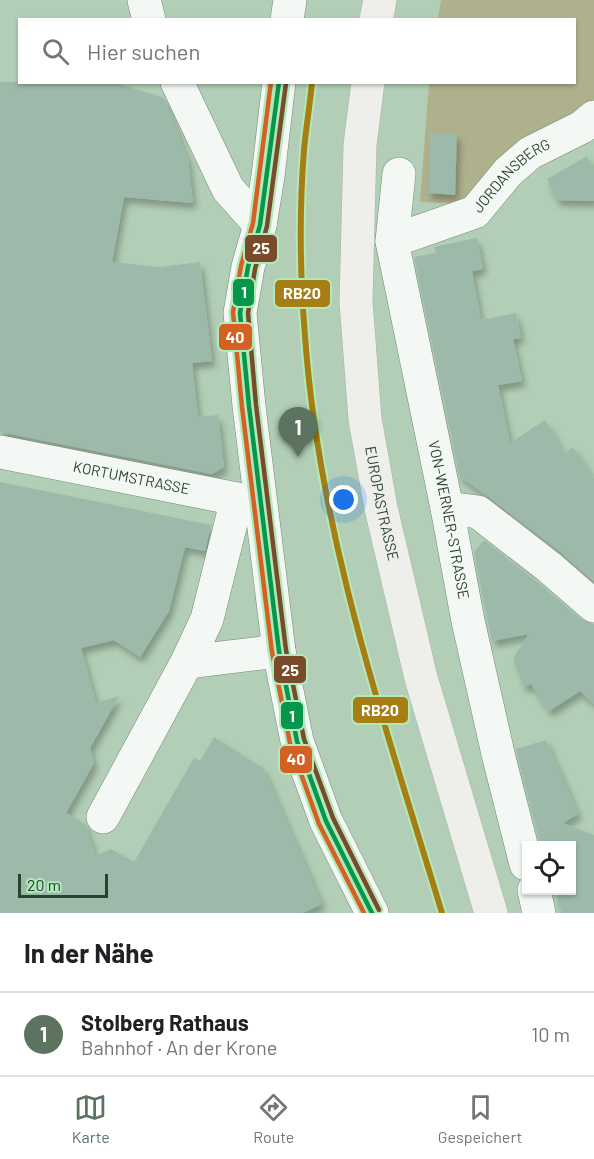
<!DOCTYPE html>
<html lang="de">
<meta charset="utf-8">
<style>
:root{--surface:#fff;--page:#f6f6f6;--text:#202124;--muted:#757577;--line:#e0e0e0;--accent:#5b735f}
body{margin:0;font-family:Barlow,sans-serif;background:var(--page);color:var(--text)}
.controls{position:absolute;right:18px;bottom:18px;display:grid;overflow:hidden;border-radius:0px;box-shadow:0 2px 4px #0004}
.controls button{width:54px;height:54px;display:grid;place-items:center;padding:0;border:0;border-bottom:2px solid var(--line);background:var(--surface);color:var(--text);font:30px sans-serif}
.scale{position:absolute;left:18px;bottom:15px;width:90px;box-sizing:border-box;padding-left:6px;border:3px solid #2c4230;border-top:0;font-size:16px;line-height:21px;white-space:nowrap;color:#2c4230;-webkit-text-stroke:4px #b2e9bb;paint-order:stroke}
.you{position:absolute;left:344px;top:500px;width:21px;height:21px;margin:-15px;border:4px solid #fff;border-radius:50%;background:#1a73e8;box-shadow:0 0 0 9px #1a73e833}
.badge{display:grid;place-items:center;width:39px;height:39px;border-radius:50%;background:var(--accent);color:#fff;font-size:20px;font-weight:700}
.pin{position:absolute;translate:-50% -50px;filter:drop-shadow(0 2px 3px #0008)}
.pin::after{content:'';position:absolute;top:32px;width:21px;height:18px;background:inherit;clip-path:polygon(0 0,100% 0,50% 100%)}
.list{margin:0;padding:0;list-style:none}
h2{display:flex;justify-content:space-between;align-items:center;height:78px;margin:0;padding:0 24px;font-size:26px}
h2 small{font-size:20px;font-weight:400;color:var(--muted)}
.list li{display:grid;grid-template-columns:39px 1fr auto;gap:18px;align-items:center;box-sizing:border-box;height:84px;padding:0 24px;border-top:2px solid var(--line)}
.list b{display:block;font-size:22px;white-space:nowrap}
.list p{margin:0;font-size:20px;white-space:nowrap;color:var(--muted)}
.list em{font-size:20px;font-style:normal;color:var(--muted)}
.icon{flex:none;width:33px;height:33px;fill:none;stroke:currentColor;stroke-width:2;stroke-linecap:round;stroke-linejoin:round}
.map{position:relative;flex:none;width:594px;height:913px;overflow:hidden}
.search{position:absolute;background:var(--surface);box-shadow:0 2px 4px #0004;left:18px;right:18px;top:18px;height:66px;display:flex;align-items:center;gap:15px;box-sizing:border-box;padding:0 21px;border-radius:0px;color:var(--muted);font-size:22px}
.sheet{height:162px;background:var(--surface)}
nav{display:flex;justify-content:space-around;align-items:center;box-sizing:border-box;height:84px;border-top:2px solid var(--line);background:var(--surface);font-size:16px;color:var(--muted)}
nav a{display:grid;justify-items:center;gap:3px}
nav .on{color:var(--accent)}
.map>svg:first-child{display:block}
.green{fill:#afb18d}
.building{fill:#9db9a9;filter:url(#shadow)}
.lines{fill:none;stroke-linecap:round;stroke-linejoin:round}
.minor-casing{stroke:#738977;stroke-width:34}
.major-casing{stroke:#abb2a6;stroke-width:34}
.minor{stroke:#f3f8f4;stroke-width:33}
.major{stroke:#eeeeeb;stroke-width:33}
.bus-1-casing{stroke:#b2e9bb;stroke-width:9}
.bus-2-casing{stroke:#b2e9bb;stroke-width:9}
.bus-3-casing{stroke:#b2e9bb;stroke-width:9}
.bus-1{stroke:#07974c;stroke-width:4.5}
.bus-2{stroke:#d46024;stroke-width:4.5}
.bus-3{stroke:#7a4b2a;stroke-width:4.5}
.rail-1-casing{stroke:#b2e9bb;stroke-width:10}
.rail-1{stroke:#a67e13;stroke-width:6}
.labels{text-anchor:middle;stroke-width:4.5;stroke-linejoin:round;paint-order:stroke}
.street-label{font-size:15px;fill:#2c4230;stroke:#b2e9bb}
.line-badge{stroke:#b2e9bb;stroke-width:2}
.badge-label{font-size:16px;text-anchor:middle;font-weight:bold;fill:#fff}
</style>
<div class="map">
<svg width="594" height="913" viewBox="0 0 594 913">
<defs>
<filter id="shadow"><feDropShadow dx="3.5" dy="6" stdDeviation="3" flood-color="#0004"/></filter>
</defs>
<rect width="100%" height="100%" fill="#b2ceb6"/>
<path class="green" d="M441,0H594V102L467,204L420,202L429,83L574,82V20L438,19Z"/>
<path class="building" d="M0,82H113L164,98L188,160L193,203L124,197L112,262L160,267L200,262L212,361L192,363L198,417L218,415L224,467L212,474L0,432Z
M430,133L457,134L455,195L428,193Z
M587,156L594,171V201L557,200L547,179Z
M477,238L483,269L472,271L481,320L516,313L521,338L513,339L522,381L498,385L510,443L545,420L565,453L573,447L594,478V581L561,552L489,497L460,477L414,257L436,253L434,247Z
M0,482L211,525L205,551L185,547L169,611L140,657L114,640L81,648L96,703L119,696L90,748L94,763L66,813L85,824L95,856L111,849L134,862L194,758L200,761L214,737L263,768L322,904L303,913H0Z
M484,540L537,582L582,620L594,624V704L580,691L549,711L531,684L524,687L513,658L529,634L492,641L474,552Z
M546,740L578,814L563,823L594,835V913H562L555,891H572V846H542L536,826L516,749Z"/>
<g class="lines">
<g class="minor-casing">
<g id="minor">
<path d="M144,0L149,20"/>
<path d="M287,20L290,0"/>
<path d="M177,82L228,189L260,225"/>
<path d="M279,82L268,176L260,225L248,267L240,313L249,406L279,651L297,741L326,821L372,913"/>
<path id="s1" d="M399,174L392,241L447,508L468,621L499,758L526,864"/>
<path id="s2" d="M392,241L475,212L508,172L530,153L582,127L594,117"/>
<path id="s3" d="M0,452L257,503"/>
<path d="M447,508L478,512L549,567L594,606"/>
<path d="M187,662L279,651"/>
<path d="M103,817L187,662L207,619L237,499"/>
<path d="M534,890L539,913"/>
</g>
</g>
<g class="major-casing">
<g id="major">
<path d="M376,20L380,0"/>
<path id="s4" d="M368,82L360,145L356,302L365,419L381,508L421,678L491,913"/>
</g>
</g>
<use href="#minor" class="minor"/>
<use href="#major" class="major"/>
<g class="bus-1-casing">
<path id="bus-1" d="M279,82L260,225L248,267L240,313L249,406L279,651L297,741L326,821L372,913"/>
</g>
<g class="bus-2-casing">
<path id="bus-2" d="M271,82L253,223L241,266L233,312L242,407L272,652L290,743L319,824L364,913"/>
</g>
<g class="bus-3-casing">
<path id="bus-3" d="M286,83L267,226L255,269L248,313L256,405L286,650L304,739L333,818L379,910"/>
</g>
<use href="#bus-1" class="bus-1"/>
<use href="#bus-2" class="bus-2"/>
<use href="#bus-3" class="bus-3"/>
<g class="rail-1-casing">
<path id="rail-1" d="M312,82C310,105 306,127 304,150C299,212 300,274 305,336C319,535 385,724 442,913"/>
</g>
<use href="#rail-1" class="rail-1"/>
</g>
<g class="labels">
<g class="street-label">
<text dy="5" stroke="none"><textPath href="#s2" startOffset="140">JORDANSBERG</textPath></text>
<text dy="5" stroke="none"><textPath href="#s3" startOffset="134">KORTUMSTRASSE</textPath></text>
<text dy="5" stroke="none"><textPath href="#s4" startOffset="424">EUROPASTRASSE</textPath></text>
<text dy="5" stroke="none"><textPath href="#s1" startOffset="352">VON-WERNER-STRASSE</textPath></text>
</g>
</g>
<g class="line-badge">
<rect x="244" y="234" width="34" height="29" rx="6" fill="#7a4b2a"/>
<rect x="232" y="278" width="23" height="29" rx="6" fill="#07974c"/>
<rect x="274" y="279" width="57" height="29" rx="6" fill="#a67e13"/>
<rect x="218" y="323" width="35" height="28" rx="6" fill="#d46024"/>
<rect x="273" y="655" width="34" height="29" rx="6" fill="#7a4b2a"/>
<rect x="352" y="696" width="57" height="28" rx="6" fill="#a67e13"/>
<rect x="280" y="701" width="24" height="29" rx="6" fill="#07974c"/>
<rect x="279" y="745" width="34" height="29" rx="6" fill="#d46024"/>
</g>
<g class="badge-label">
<text x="261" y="254">25</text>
<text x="244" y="298">1</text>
<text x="302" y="299">RB20</text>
<text x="235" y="343">40</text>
<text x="290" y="676">25</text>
<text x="380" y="716">RB20</text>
<text x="292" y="722">1</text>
<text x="296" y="765">40</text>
</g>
</svg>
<div class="controls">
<button><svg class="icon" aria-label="locate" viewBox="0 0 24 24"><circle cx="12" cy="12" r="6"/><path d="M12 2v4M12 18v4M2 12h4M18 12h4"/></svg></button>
</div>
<div class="scale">20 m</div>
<div class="you"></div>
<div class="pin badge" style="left:298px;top:457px">1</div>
<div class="search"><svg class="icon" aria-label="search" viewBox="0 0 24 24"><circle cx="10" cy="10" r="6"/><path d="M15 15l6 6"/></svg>Hier suchen</div>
</div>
<section class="sheet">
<h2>In der Nähe<small></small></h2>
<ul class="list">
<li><span class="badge">1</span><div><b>Stolberg Rathaus</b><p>Bahnhof · An der Krone</p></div><em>10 m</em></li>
</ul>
</section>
<nav>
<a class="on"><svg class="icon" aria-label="map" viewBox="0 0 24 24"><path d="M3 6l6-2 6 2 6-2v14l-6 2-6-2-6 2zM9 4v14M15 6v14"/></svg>Karte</a>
<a><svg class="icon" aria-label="directions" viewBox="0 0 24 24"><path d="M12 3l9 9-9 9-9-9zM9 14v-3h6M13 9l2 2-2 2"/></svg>Route</a>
<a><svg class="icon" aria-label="saved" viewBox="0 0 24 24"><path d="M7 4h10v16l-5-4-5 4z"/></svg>Gespeichert</a>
</nav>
